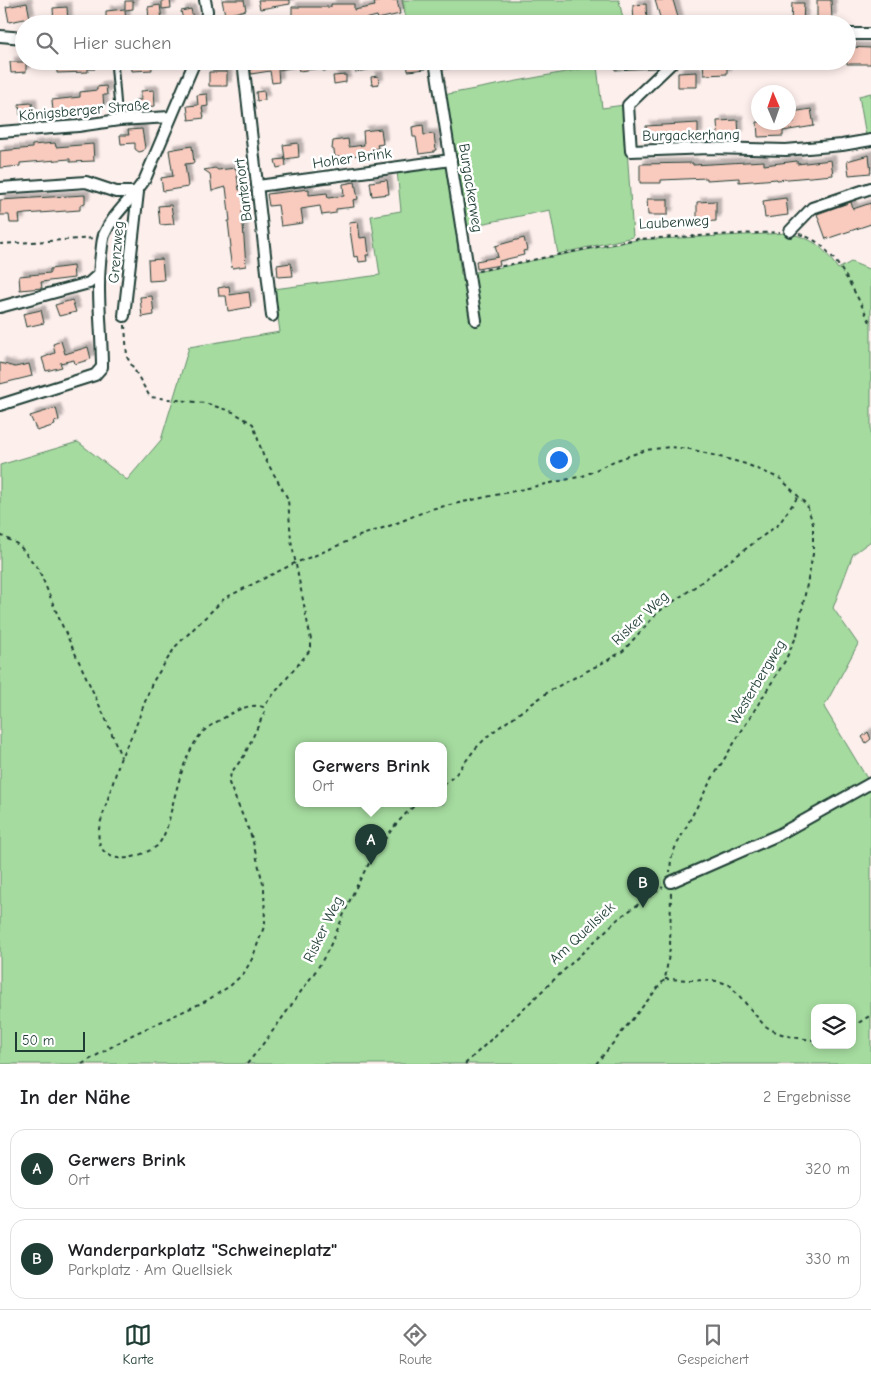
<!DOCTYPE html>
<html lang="de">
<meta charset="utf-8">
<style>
:root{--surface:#fff;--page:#f6f6f6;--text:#202124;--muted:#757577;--line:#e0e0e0;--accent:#1f3d34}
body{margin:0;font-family:"Comic Neue",sans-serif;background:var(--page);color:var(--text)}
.controls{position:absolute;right:15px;bottom:15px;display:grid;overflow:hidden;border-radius:10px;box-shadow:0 2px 8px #0003}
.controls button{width:45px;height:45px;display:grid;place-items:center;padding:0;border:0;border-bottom:1px solid var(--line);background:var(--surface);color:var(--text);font:25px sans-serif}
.compass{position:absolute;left:751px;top:85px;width:45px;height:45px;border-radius:50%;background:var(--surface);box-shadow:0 2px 8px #0003;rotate:358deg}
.scale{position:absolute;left:15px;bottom:12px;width:70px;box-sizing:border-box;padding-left:5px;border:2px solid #1f3d34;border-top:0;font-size:14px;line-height:18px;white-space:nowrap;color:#1f3d34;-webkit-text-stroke:4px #fff;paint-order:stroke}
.you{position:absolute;left:558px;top:459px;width:18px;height:18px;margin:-12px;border:4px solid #fff;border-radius:50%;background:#1a73e8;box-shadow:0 0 0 8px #1a73e833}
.badge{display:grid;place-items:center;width:32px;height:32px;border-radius:50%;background:var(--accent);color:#fff;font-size:16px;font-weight:700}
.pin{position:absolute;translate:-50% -41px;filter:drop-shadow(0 1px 2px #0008)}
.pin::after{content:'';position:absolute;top:26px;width:18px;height:15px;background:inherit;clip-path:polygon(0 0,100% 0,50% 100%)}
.popup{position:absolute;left:295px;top:742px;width:152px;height:65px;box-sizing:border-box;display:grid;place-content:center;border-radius:10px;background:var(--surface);filter:drop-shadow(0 1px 4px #0005);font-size:16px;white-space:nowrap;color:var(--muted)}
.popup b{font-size:19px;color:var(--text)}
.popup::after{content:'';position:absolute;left:50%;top:100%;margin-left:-10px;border:10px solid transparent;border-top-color:var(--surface)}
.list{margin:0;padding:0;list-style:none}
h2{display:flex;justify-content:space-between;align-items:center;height:65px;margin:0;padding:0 20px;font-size:21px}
h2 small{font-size:16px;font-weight:400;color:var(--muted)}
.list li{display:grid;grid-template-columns:32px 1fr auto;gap:15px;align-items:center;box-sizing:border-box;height:80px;margin:0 10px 10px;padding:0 10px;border:1px solid var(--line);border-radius:15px}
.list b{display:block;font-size:19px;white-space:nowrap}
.list p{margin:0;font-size:16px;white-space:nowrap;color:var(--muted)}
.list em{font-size:16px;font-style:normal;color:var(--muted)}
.icon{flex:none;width:28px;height:28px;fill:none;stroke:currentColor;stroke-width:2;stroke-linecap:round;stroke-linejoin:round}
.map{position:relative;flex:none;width:871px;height:1064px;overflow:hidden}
.search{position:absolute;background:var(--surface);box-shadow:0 2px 8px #0003;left:15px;right:15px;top:15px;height:55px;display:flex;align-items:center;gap:12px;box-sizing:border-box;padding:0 18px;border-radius:28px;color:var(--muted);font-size:19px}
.sheet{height:245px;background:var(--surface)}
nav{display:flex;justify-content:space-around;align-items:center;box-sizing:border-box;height:70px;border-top:1px solid var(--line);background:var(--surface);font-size:14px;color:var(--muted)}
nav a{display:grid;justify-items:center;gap:2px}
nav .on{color:var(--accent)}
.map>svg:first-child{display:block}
.green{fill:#a5db9f;stroke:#628c6a;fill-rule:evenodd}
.building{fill:#f9cabe;stroke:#1f3d34;filter:url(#shadow)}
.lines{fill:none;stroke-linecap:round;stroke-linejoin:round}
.lane-casing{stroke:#1f3d34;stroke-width:9}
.street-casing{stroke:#1f3d34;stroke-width:14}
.path{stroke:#1f3d34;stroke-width:2;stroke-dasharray:4 4;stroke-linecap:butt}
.lane{stroke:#fff;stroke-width:5}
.street{stroke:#fff;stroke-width:10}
.labels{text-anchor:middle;stroke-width:5;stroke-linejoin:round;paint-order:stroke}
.street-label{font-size:15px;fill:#1f3d34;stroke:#fff}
</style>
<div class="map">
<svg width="871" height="1064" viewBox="0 0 871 1064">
<defs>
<filter id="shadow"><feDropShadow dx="4.5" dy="-4.5" stdDeviation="1" flood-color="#0004"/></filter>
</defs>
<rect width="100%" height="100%" fill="#fdefec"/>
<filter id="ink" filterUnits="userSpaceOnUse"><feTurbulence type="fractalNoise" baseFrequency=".02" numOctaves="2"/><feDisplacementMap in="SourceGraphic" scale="10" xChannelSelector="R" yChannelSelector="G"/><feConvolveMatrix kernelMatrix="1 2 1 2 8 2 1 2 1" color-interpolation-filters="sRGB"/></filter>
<g filter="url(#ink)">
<path class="green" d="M402,0H619L624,24H407Z
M597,66L602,108L624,105L633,237L558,254L550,210L465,227L443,95Z
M871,93V134L866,136L859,96Z
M448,163L461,275L636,240L789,233C817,241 821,245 838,269L851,262L871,270V541L853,554L833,608L858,644L824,707L868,780L777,830L682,871L686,879L781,837L871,788V1064H0V465L78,442L127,480L161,440L189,347L280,332L274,289L380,275L371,216L401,211L397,170ZM298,746H444V804H298ZM815,1008H852V1045H815Z"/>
<path class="building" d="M162,0H170L171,8L162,9Z
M222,0H244L246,10L225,15Z
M258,0H290V4L260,9Z
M381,0H397L400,14L378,19L377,16L358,21L292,23V7H331V4H354V10L375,6L374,2Z
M655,0H673L679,21L662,24Z
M817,0H831L832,19H817Z
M125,1H133V9L125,10L126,24H115L114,18L106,19V11L125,9Z
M27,3L30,18L9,22L6,7Z
M792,3H804L803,23L791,22Z
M646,4L647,24H634L633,5Z
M160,5L162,20L149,21L148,7Z
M67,7L68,24H54L53,8Z
M191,9L194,23L184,24L181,11Z
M847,47L871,48V64H847Z
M43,61H95V69H88V72L57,73V68H43Z
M131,61H151L152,70L132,71Z
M250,61H256V63L266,61H338V66L331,67L332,70L323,71L322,68L299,71L298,67L278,70L279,82L272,83L270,71L251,74Z
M354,61H372L373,69L355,72Z
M407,61H426V69L408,71Z
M444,61H472V67L444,69Z
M615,61H664L657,68L615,70Z
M703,61H727V74L704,75Z
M10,62H26V72L11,73Z
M209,72H227V86H209Z
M697,72V87H678V73Z
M346,75V82L334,84L333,76Z
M378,76L379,84L372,85L371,77Z
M106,86L107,95H103L104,108L53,112L52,100L80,97V92L97,90V87Z
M154,90L155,106L135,108V100H141V91Z
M264,91L265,100L257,101L256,92Z
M207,94L208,106L202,107L204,118L189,120L187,106L198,105L197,95Z
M32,103L33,114L20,115L19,104Z
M811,109L814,126L783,131V136L758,137L757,122H794L792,112Z
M738,120L739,135L718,136L717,121Z
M698,123V137L647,140L646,126Z
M423,125L424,135L434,134L436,150H434V152L419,154L416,137H413L412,127Z
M142,129L145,148L143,151L139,152L135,149V143L121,144L120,135H129L128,130Z
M381,129L383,144L377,145L378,148L373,149L374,156L362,157V155L335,157L334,150L332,149L333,141L348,139L349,147L364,145L363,131Z
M55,143L56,147L93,144L94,161L70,162V159L20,163V166L0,168V151L32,148V145Z
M298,143L299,157L285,159L283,145Z
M192,146L194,163L185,164L188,187L163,191L161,178L173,176L169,150Z
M869,155L871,173L849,175L847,161Z
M285,159L286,166L277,168L275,160Z
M831,160L833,175L777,180V179L739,182V178L707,180V178L661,180V183H640V164L693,163V165L764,161V165L797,161V164Z
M215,168L218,170L236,168L239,190L249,188L250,197L243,198L244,211H242L246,266L232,268L229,248L231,247L228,221H230L226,187L212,191L210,174L204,170Z
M387,180L389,194L372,196L370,182Z
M355,182L358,199L353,200L354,207L336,209V213L322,215L320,206L301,209L303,223L281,226L278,205L269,206L267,194L309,189V195L327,193L328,198L344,196L343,184Z
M85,195V203L80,205V210L25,214L19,215L20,223H10L9,215H0V200Z
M786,198L788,215L765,218L763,201Z
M647,199H668V215H648Z
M716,201V221L697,222V202Z
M851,202L853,209L871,203V224L826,239L817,214Z
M171,205L174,224L160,225L158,206Z
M358,222L360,238L367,237L369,255H366L367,261L359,262L358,256L354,257L349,223Z
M524,238L527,250L523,251L524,255L499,261L500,265L477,269L476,261L498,257L495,246Z
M162,259L164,280L149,281L148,260Z
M291,263L293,276L278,277L277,265Z
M73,266L74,278L41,282L42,288L20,290L19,276L50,273V269Z
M229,286L230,295L249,292L251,307L228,311L226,296H219L218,288Z
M152,296L154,315L142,317L140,297Z
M72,300L76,312L59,316L55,305Z
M41,310L44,323L26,327L23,314Z
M61,341L65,354L88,347L91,359L75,364L74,360L60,363L62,367L46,371L42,358L55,353L53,344Z
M0,363L15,367L29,364L32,376L0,384Z
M56,408L59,420L54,422L55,425L37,431L30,416Z
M868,732L871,739L866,743L862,737Z"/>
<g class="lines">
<g class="lane-casing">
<path id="lane" d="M114,61L119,120"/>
</g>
<g class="street-casing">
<path id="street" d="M205,0L207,11L206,24
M847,34H871
M0,36L24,38
M243,61L272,316
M435,61L476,320
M674,61L628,105L631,151L709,148L786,150L842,145L871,140
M0,132L78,126L119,120L170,117
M258,186L451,160
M0,188L86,182L116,192H138L124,316
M790,231L812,208L871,188
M0,307L89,283L99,274
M0,405L95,375L102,367C102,330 96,291 101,254C102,248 102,241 104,235C113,213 133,199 145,179L195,61
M671,882L778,835L871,783"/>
</g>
<path class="path" d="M799,234C809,237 819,242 826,250C843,267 860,302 871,324
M0,244L94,238
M478,271L636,239L780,232
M125,325L127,357L150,397L205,403L233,412L253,424L263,455L288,499L291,540L311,640V649L263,707
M0,535L19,545L39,570L61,623L108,724L121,757
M444,785L456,774L475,749L490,734L551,690L608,660L623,651L658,612L696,586L779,524L797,498L799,497
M665,979L718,981L730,985L764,1025C777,1035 798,1039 815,1040
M852,1027L871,1015
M82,1064L132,1035L206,1001L230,986L244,973L252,959L265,924L264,888L252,838L229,783L231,773L244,756L265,711L263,707C253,703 239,709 230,714C221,720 209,725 202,733C185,752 178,784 172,807C169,820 166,836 157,846C153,849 149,851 144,853C118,865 92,857 100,824L121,757L134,731L152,683L176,646L225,598L295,563L316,555L362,535L392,525L431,509L583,476L614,461L646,450L670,447L690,449L746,464L781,479L807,505L813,524V554L797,635L785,661L710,782L675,848L671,859L670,872
M247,1064C265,1042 281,1020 297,997C306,984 316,972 323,959C334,940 341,920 350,900C363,871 391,823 417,804
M465,1064L619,918L663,887
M596,1064L665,979L670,948L671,892"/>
<use href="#lane" class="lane"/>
<use href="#street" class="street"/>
</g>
</g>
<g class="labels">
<g class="street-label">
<text transform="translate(84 110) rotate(-5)" y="5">Königsberger Straße</text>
<text transform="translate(691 135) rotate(-1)" y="5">Burgackerhang</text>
<text transform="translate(352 158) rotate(-8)" y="5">Hoher Brink</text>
<text transform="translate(471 188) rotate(81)" y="5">Burgackerweg</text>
<text transform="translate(243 190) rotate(-97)" y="5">Bantenort</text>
<text transform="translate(674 222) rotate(-3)" y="5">Laubenweg</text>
<text transform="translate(116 252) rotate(-85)" y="5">Grenzweg</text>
<text transform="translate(640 618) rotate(-43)" y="5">Risker Weg</text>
<text transform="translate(757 682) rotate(-59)" y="5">Westerbergweg</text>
<text transform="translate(323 929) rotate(-64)" y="5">Risker Weg</text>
<text transform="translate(582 933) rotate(-43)" y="5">Am Quellsiek</text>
</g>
</g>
</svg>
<div class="controls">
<button><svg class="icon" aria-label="layers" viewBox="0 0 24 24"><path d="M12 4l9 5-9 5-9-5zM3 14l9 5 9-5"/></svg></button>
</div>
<svg class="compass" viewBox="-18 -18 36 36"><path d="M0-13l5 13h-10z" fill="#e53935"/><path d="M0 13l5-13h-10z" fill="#757577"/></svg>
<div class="scale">50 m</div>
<div class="you"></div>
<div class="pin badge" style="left:371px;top:865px">A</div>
<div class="popup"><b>Gerwers Brink</b>Ort</div>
<div class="pin badge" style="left:643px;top:908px">B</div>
<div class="search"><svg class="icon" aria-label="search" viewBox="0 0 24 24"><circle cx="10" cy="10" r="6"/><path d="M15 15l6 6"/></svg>Hier suchen</div>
</div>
<section class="sheet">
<h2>In der Nähe<small>2 Ergebnisse</small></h2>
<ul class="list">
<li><span class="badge">A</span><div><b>Gerwers Brink</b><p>Ort</p></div><em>320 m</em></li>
<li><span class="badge">B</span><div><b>Wanderparkplatz &quot;Schweineplatz&quot;</b><p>Parkplatz · Am Quellsiek</p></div><em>330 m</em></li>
</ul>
</section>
<nav>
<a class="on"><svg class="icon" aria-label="map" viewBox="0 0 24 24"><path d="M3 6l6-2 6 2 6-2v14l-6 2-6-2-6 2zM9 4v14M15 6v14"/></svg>Karte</a>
<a><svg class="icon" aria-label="directions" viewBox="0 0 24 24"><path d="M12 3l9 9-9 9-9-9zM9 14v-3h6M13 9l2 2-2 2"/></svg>Route</a>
<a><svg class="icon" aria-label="saved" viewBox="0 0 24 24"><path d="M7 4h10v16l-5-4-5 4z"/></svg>Gespeichert</a>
</nav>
